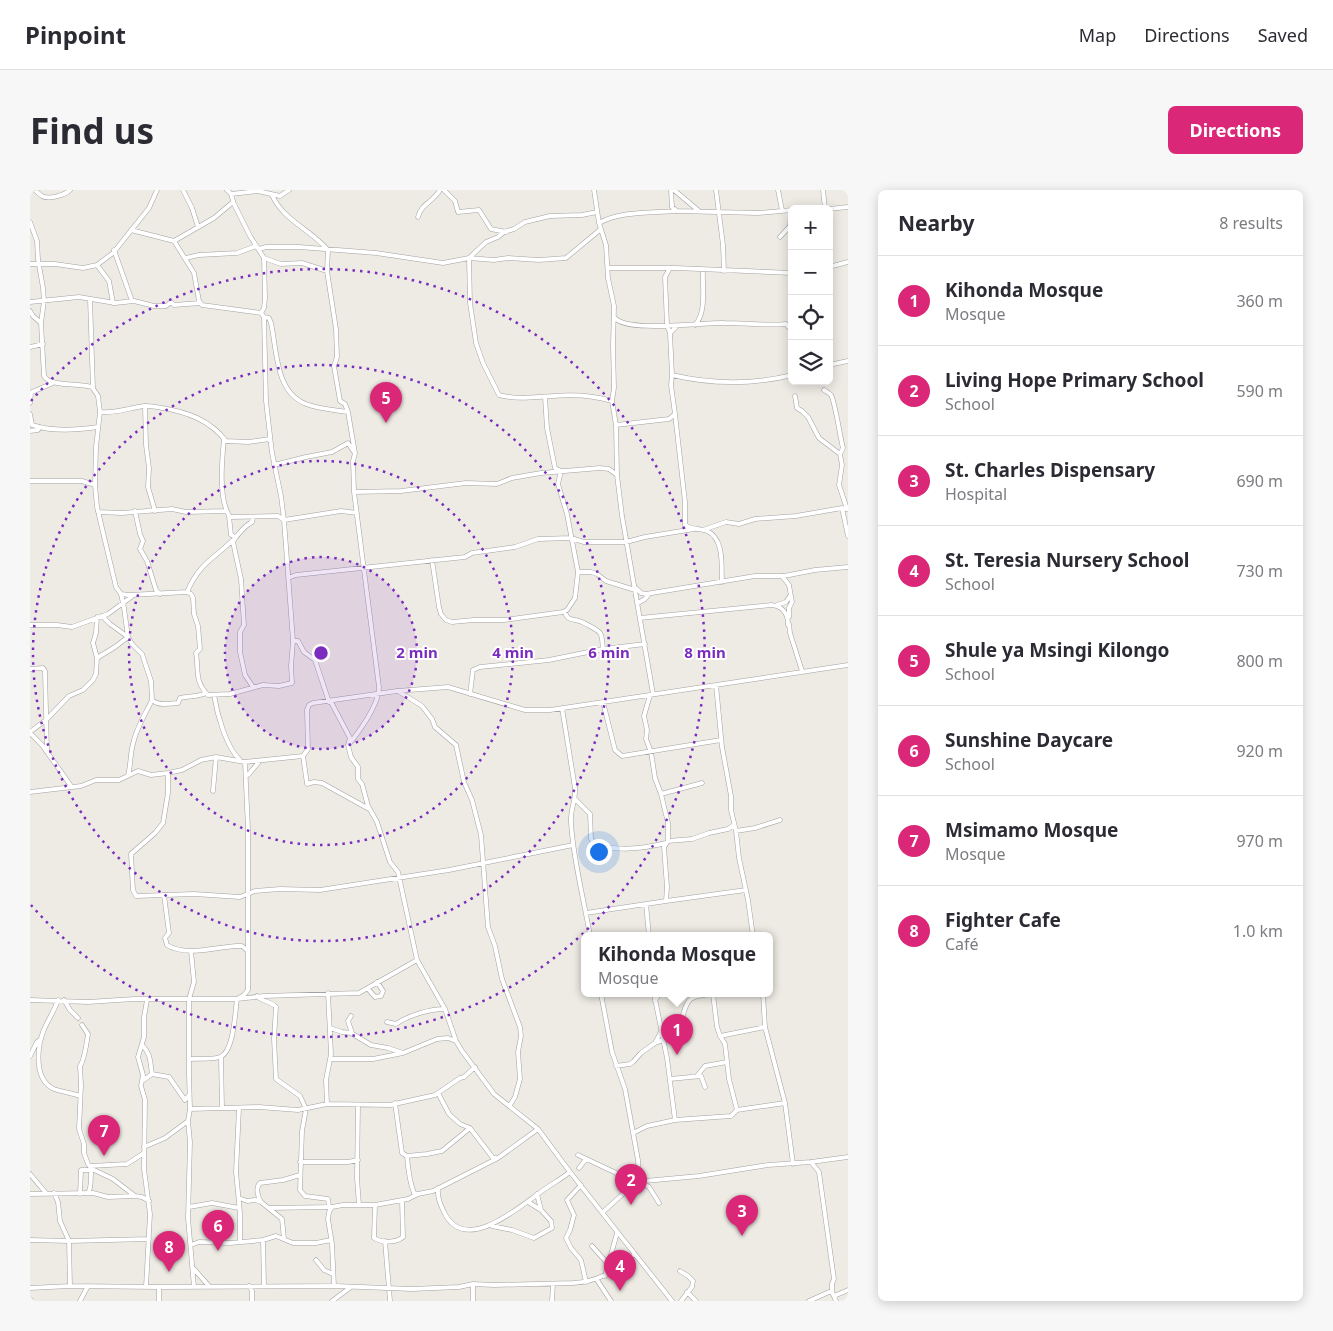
<!DOCTYPE html>
<meta charset="utf-8">
<style>
:root{--surface:#fff;--page:#f7f7f7;--text:#2b2b33;--muted:#7c7c81;--line:#e1e1e2;--accent:#db2777}
body{margin:0;font-family:"Noto Sans",sans-serif;background:var(--page);color:var(--text)}
.controls{position:absolute;right:15px;top:15px;display:grid;overflow:hidden;border-radius:8px;box-shadow:0 2px 12px #0003}
.controls button{width:45px;height:45px;display:grid;place-items:center;padding:0;border:0;border-bottom:1px solid var(--line);background:var(--surface);color:var(--text);font:25px sans-serif}
.you{position:absolute;left:568px;top:661px;width:18px;height:18px;margin:-12px;border:4px solid #fff;border-radius:50%;background:#1a73e8;box-shadow:0 0 0 8px #1a73e833}
.badge{display:grid;place-items:center;width:32px;height:32px;border-radius:50%;background:var(--accent);color:#fff;font-size:16px;font-weight:700}
.pin{position:absolute;translate:-50% -41px;filter:drop-shadow(0 1px 2px #0008)}
.pin::after{content:'';position:absolute;top:26px;width:18px;height:15px;background:inherit;clip-path:polygon(0 0,100% 0,50% 100%)}
.popup{position:absolute;left:551px;top:742px;width:192px;height:65px;box-sizing:border-box;display:grid;place-content:center;border-radius:8px;background:var(--surface);filter:drop-shadow(0 1px 4px #0005);font-size:16px;white-space:nowrap;color:var(--muted)}
.popup b{font-size:19px;color:var(--text)}
.popup::after{content:'';position:absolute;left:50%;top:100%;margin-left:-10px;border:10px solid transparent;border-top-color:var(--surface)}
.list{margin:0;padding:0;list-style:none}
h2{display:flex;justify-content:space-between;align-items:center;height:65px;margin:0;padding:0 20px;font-size:21px}
h2 small{font-size:16px;font-weight:400;color:var(--muted)}
.list li{display:grid;grid-template-columns:32px 1fr auto;gap:15px;align-items:center;box-sizing:border-box;height:90px;padding:0 20px;border-top:1px solid var(--line)}
.list b{display:block;font-size:19px;white-space:nowrap}
.list p{margin:0;font-size:16px;white-space:nowrap;color:var(--muted)}
.list em{font-size:16px;font-style:normal;color:var(--muted)}
.icon{flex:none;width:28px;height:28px;fill:none;stroke:currentColor;stroke-width:2;stroke-linecap:round;stroke-linejoin:round}
.map{position:relative;flex:none;width:818px;height:1111px;overflow:hidden;border-radius:8px}
header{display:flex;align-items:center;gap:30px;box-sizing:border-box;height:70px;padding:0 25px;background:var(--surface);border-bottom:1px solid var(--line)}
header strong{font-size:24px}
nav{display:flex;gap:28px;margin-inline-start:auto;font-size:18px}
.intro{display:flex;align-items:center;justify-content:space-between;box-sizing:border-box;height:120px;padding:0 30px}
h1{margin:0;font-size:35px}
.button{padding:12px 22px;border-radius:8px;background:var(--accent);color:#fff;font-size:18px;font-weight:700}
main{display:flex;gap:30px;padding:0 30px}
aside{flex:1;background:var(--surface);border-radius:8px;box-shadow:0 2px 12px #0003}
.map>svg:first-child{display:block}
.lines{fill:none;stroke-linecap:round;stroke-linejoin:round}
.street-casing{stroke:#a1a1a1;stroke-width:5}
.street{stroke:#fff;stroke-width:4}
.ring{fill:none;stroke:#7b2cbf;stroke-width:2.5;stroke-dasharray:2.5 5}
.centre{fill:#7b2cbf;stroke:#fff;stroke-width:2.5}
.ring-label{font-size:15px;text-anchor:middle;font-weight:bold;fill:#7b2cbf;stroke:#fff;stroke-width:4;stroke-linejoin:round;paint-order:stroke}
</style>
<header>
<strong>Pinpoint</strong>
<nav><a>Map</a><a>Directions</a><a>Saved</a></nav>
</header>
<div class="intro"><h1>Find us</h1><a class="button">Directions</a></div>
<main>
<div class="map">
<svg width="818" height="1111" viewBox="0 0 818 1111">
<rect width="100%" height="100%" fill="#eeebe4"/>
<g class="lines">
<g class="street-casing">
<path id="street" d="M5,0C7,2 9,4 12,6C19,10 35,5 40,0
M153,0L162,18L168,37
M414,0L425,11L428,22L449,20L461,39L476,42
M564,0L569,33L576,55L578,88L584,116L583,156L584,198L582,211L586,235L587,285L592,326L623,504
M641,0L642,17L647,21L728,23L762,20
M644,0L669,21
M686,0L693,55L694,81
M748,0L752,20
M793,0L795,19
M201,4L228,1L250,6L259,0
M242,5C253,30 281,40 298,60L297,81L306,139L307,167L304,176L310,211L315,214L318,222L325,263L323,271L324,302L349,497C349,515 331,539 320,553
M799,19L818,17
M567,22L552,25L520,26L495,32L484,39L474,42L468,47L456,52L439,68L440,113L446,153L453,173L469,205C488,210 504,207 523,206C544,204 562,205 582,211
M388,27C391,14 403,12 410,0
M0,32L7,51L8,69L13,98L14,111L11,133L14,186C20,197 50,193 62,197L68,206L70,222L66,257L65,295L67,317L86,397L91,404L99,405L157,402L161,404L163,408L164,424L168,436L170,459L166,463C169,480 164,491 178,505L200,504L233,495L249,496L262,493L261,476L263,451L254,330L251,306L242,263L236,211L234,127L231,123L234,118L235,108L234,68L220,46L204,14L201,4L197,0
M569,33C591,21 621,23 645,21
M101,40L144,51L164,83L169,111L172,115L231,123
M750,47L760,36L761,20
M144,51L184,28L203,12
M229,59L236,57H269L346,63L413,73L439,68L464,70L478,68L509,70L536,68L571,39
M84,60L102,111
M156,68L169,65L207,63L226,56
M234,68L251,74L272,73L297,81
M0,74H25L53,78L67,75L83,63L119,18L127,0
M67,75L79,91L83,113
M799,77L818,72
M578,78H646L762,83
M640,78L635,87L637,135L640,143
M60,109L63,199
M0,112L49,107L85,113L104,111L124,116H136L141,112L144,115L170,113
M0,121L3,126L11,133
M234,127L239,128L241,133C247,160 245,202 276,214C289,219 305,220 318,222
M585,128C598,143 673,132 695,133C716,133 736,136 756,134L762,141
M665,135C677,122 672,97 673,80
M0,157L13,154
M799,175L818,171
M642,185C680,194 723,195 762,185
M794,200C797,202 799,203 801,205C805,211 810,247 813,258L810,264
M0,203L23,193
M765,206L767,218L772,221L778,227L789,248L810,264L812,275L809,295L817,319
M0,213L1,203
M115,216L116,255L119,278L118,297L125,321
M70,222C86,224 100,217 116,216C121,216 127,217 132,218C157,222 180,230 196,251L218,252L240,249V251
M0,224L2,235C24,242 46,240 68,237
M645,224L655,312V335C662,340 670,338 677,341C695,349 691,377 692,392
M586,235L639,229L645,224L641,195L642,185L640,143L647,136
M0,241L8,240L10,237
M194,249C192,269 188,310 200,327L248,326L254,330L311,321L327,323
M244,275L276,267L302,262L318,253L324,262
M0,291H52L65,295
M324,302L371,301L436,293L467,294L482,288L511,283L570,278L579,279L587,285
M812,318L818,346
M105,321L110,344L113,351L110,359L117,371L126,400L130,404
M68,322L92,323L142,319L156,322L197,321
M199,326L201,345L206,347L203,352L211,389L214,435L210,442V462L215,485L223,497
M673,340L696,332L709,334L725,329L766,326L812,318L818,319
M402,370L409,417L411,424L416,430L422,432L444,430H474L533,422L537,420L545,408L548,382L537,324L528,294L531,281L525,278L517,238L515,207
M548,382H561L567,384L576,391L605,400
M752,386L759,395L762,412L759,418V427
M258,388L266,385L435,367L442,363L485,357L508,349L541,348L554,352H596L615,347L664,339
M606,398L611,403L616,404L725,386H754L785,380L818,377
M157,402C169,374 182,370 203,350C211,343 211,338 222,332L223,327
M91,404L94,418L98,447L102,454L112,464L121,491L122,510C129,516 139,514 148,513L150,508C159,506 168,507 176,503
M608,413L615,409L619,404
M747,415L756,412L760,406
M535,421C536,430 542,429 549,431C553,432 568,440 570,443C573,447 572,454 573,459
M610,428L741,415C753,416 758,424 758,435
M759,434L760,443L772,481
M0,435H27L42,437L78,424L104,405
M263,451H268L274,462L285,470L299,512
M67,468L85,457L98,447L80,434L72,426
M0,479L13,478L15,481L17,562
M686,495L692,557L701,606V620L706,641L709,668L718,710L723,746
M368,501L392,516L402,529L405,537L426,555L434,592L442,610L451,645L458,737L465,756L472,789L490,837L491,846L488,862L490,889L485,907L480,915
M440,504L443,480L450,477L519,470L573,459L615,454
M184,505C187,524 196,557 210,570
M301,512L320,548L318,555L321,567L328,577V589L332,594L338,616L347,632L360,672L368,682L387,770L415,819L426,851L432,861L464,904L508,939L540,982L642,1111
M573,512L585,560L592,566L691,550
M532,518L545,598C546,610 540,620 541,632C543,670 554,709 560,746
M0,542L16,530L39,506L53,500L63,490L66,484L67,468L63,453L66,443L67,427
M0,543L12,555L41,596
M273,566L277,594L284,592L292,593L339,619
M138,583V603L133,633L125,643L101,664L103,700L106,706L164,704L210,707L225,701L250,699L290,700L419,680L543,655
M98,585C101,575 100,564 103,554C106,538 115,525 122,510
M218,585L229,572
M183,601L186,567
M0,602L51,596L66,590H89L108,581L121,585L138,583L152,580L171,570L186,567L215,572L273,566L278,559L277,520L279,515L283,513L367,501L418,497L495,520H520L818,475
M631,604L672,593
M545,609L560,624L561,649L565,654C588,662 612,659 636,653
M706,641L725,638L750,630
M638,651L662,649L679,643L698,639L704,635
M134,705L139,743L135,748L137,755C156,767 185,757 207,756H212L218,761
M636,711L716,700
M616,714L619,746
M556,723L636,711L637,697L634,657L638,651V633L631,604L625,588L621,562L616,549L617,540L614,526L620,505
M161,761L164,792L159,809V884L160,919L158,931L160,952L158,1028L164,1097
M338,799L345,807L351,806L353,801L347,792
M571,804L582,862L595,899L608,970L609,985L605,993L573,1022
M624,804L637,868L645,930
M733,804L735,837L755,913L763,974
M227,806C232,812 241,811 246,817L244,849L246,889L270,906L276,919L272,941L270,1000L275,1006L298,1009L299,1017
M0,810L58,812L104,809H207L234,806L329,803L387,770
M28,810C24,822 17,831 13,842C7,859 4,890 24,899C32,902 42,903 50,906
M34,810L40,820L48,828
M625,811L629,804
M321,826L318,831L322,843
M357,832L366,834C379,825 400,819 415,819
M52,835L58,844C57,851 54,871 50,876L51,895L49,939L54,954V963L58,974L62,979L83,989L105,1006
M300,838L312,842L321,843L341,855L358,858L373,863L407,849L418,848L426,851
M690,846L735,837
M112,855C121,864 120,871 122,884L139,887L155,910L159,905
M0,866L7,852L11,849
M191,867L192,918
M159,869C169,868 182,870 190,867C204,862 205,822 207,809L214,805L218,800V639L215,572
M301,869H343L373,863
M586,876L600,874L603,872L611,863L625,853L631,842
M667,886L675,876L697,872
M640,889L671,886L675,897
M112,891L122,884
M408,903L419,924L430,934L440,938L463,968H466
M365,913L372,963L377,966C378,979 379,991 384,1003L388,1004
M297,914L296,890L301,864L298,803
M328,915L327,988L329,1015
M209,918L206,982L210,1023V1052
M160,919L229,917L268,920L297,914L360,915L405,905L430,888L434,887L445,877
M707,920L755,913
M603,943L617,936L645,930L701,926L707,920L699,889L695,854L690,846L687,837L683,804C654,806 658,811 650,834C647,842 632,851 625,853
M114,957L135,948L158,931
M548,965L599,989L615,991L669,986L738,975L781,972L818,967
M377,966L397,964L412,961L440,938
M270,972H318L328,970
M781,972L789,982L804,1089L802,1094V1102
M60,976L97,974L114,963
M549,978L556,969
M0,984L16,1003
M609,991L619,997L629,1013
M551,995L537,1010L544,1025L540,1040L536,1048L541,1058L551,1070L556,1092
M408,998C407,1008 411,1016 415,1024C435,1063 487,1019 508,1004C518,996 530,990 540,982
M24,1003L28,1012L30,1031L39,1051L40,1096
M58,1003C63,995 59,988 62,979
M0,1004L63,1003L78,1007L105,1006L112,1007L119,1011
M50,1004L51,980H62
M209,1008L217,1011L225,1010L231,1012L252,1029L254,1049
M231,1012C228,1007 225,998 230,993L253,990L270,985
M498,1012L511,1020
M345,1015L344,1048C352,1053 366,1053 373,1047L372,1010
M159,1017L182,1013L209,1018
M239,1018L301,1017
M462,1036L482,1040L504,1048L522,1038L521,1031L511,1020L507,1004
M0,1050L39,1051L119,1049
M233,1050L234,1096
M355,1051L360,1111
M161,1055L169,1052L200,1053L233,1050L246,1046L263,1053H286L301,1050
M562,1056L578,1074
M286,1070L294,1080L303,1084
M163,1078L179,1096
M650,1081L658,1086L663,1091L662,1097L651,1111
M575,1086L587,1043
M567,1090L581,1111
M443,1094V1111
M219,1096L222,1101V1111
M304,1096L302,1054L298,1029L299,1022L302,1017L313,1015H345L378,1009L388,1004L403,1001L468,968L508,939
M116,1097L120,1024L114,979L115,910L111,896L113,885L108,867L114,847V827L117,810
M0,1098L40,1096L129,1097L306,1096L382,1099L429,1097L443,1094L464,1095L543,1093C572,1091 582,1081 605,1064
M657,1102L666,1111
M804,1106L818,1100
M0,1109L2,1111
M50,1111L58,1096
M129,1111V1097
M302,1111L321,1097
M522,1111L523,1094
M779,1111L799,1102H802L806,1111"/>
</g>
<use href="#street" class="street"/>
</g>
<circle cx="291" cy="463" r="96" fill="#7b2cbf" fill-opacity=".12"/>
<g class="ring">
<circle cx="291" cy="463" r="96"/>
<circle cx="291" cy="463" r="192"/>
<circle cx="291" cy="463" r="288"/>
<path d="M1 211A384 384 0 1 1 1 715"/>
</g>
<circle cx="291" cy="463" r="8" class="centre"/>
<g class="ring-label">
<text x="387" y="468">2 min</text>
<text x="483" y="468">4 min</text>
<text x="579" y="468">6 min</text>
<text x="675" y="468">8 min</text>
</g>
</svg>
<div class="controls">
<button>+</button>
<button>−</button>
<button><svg class="icon" aria-label="locate" viewBox="0 0 24 24"><circle cx="12" cy="12" r="6"/><path d="M12 2v4M12 18v4M2 12h4M18 12h4"/></svg></button>
<button><svg class="icon" aria-label="layers" viewBox="0 0 24 24"><path d="M12 4l9 5-9 5-9-5zM3 14l9 5 9-5"/></svg></button>
</div>
<div class="you"></div>
<div class="pin badge" style="left:647px;top:865px">1</div>
<div class="popup"><b>Kihonda Mosque</b>Mosque</div>
<div class="pin badge" style="left:601px;top:1015px">2</div>
<div class="pin badge" style="left:712px;top:1046px">3</div>
<div class="pin badge" style="left:590px;top:1101px">4</div>
<div class="pin badge" style="left:356px;top:233px">5</div>
<div class="pin badge" style="left:188px;top:1061px">6</div>
<div class="pin badge" style="left:74px;top:966px">7</div>
<div class="pin badge" style="left:139px;top:1082px">8</div>
</div>
<aside>
<h2>Nearby<small>8 results</small></h2>
<ul class="list">
<li><span class="badge">1</span><div><b>Kihonda Mosque</b><p>Mosque</p></div><em>360 m</em></li>
<li><span class="badge">2</span><div><b>Living Hope Primary School</b><p>School</p></div><em>590 m</em></li>
<li><span class="badge">3</span><div><b>St. Charles Dispensary</b><p>Hospital</p></div><em>690 m</em></li>
<li><span class="badge">4</span><div><b>St. Teresia Nursery School</b><p>School</p></div><em>730 m</em></li>
<li><span class="badge">5</span><div><b>Shule ya Msingi Kilongo</b><p>School</p></div><em>800 m</em></li>
<li><span class="badge">6</span><div><b>Sunshine Daycare</b><p>School</p></div><em>920 m</em></li>
<li><span class="badge">7</span><div><b>Msimamo Mosque</b><p>Mosque</p></div><em>970 m</em></li>
<li><span class="badge">8</span><div><b>Fighter Cafe</b><p>Café</p></div><em>1.0 km</em></li>
</ul>
</aside>
</main>
